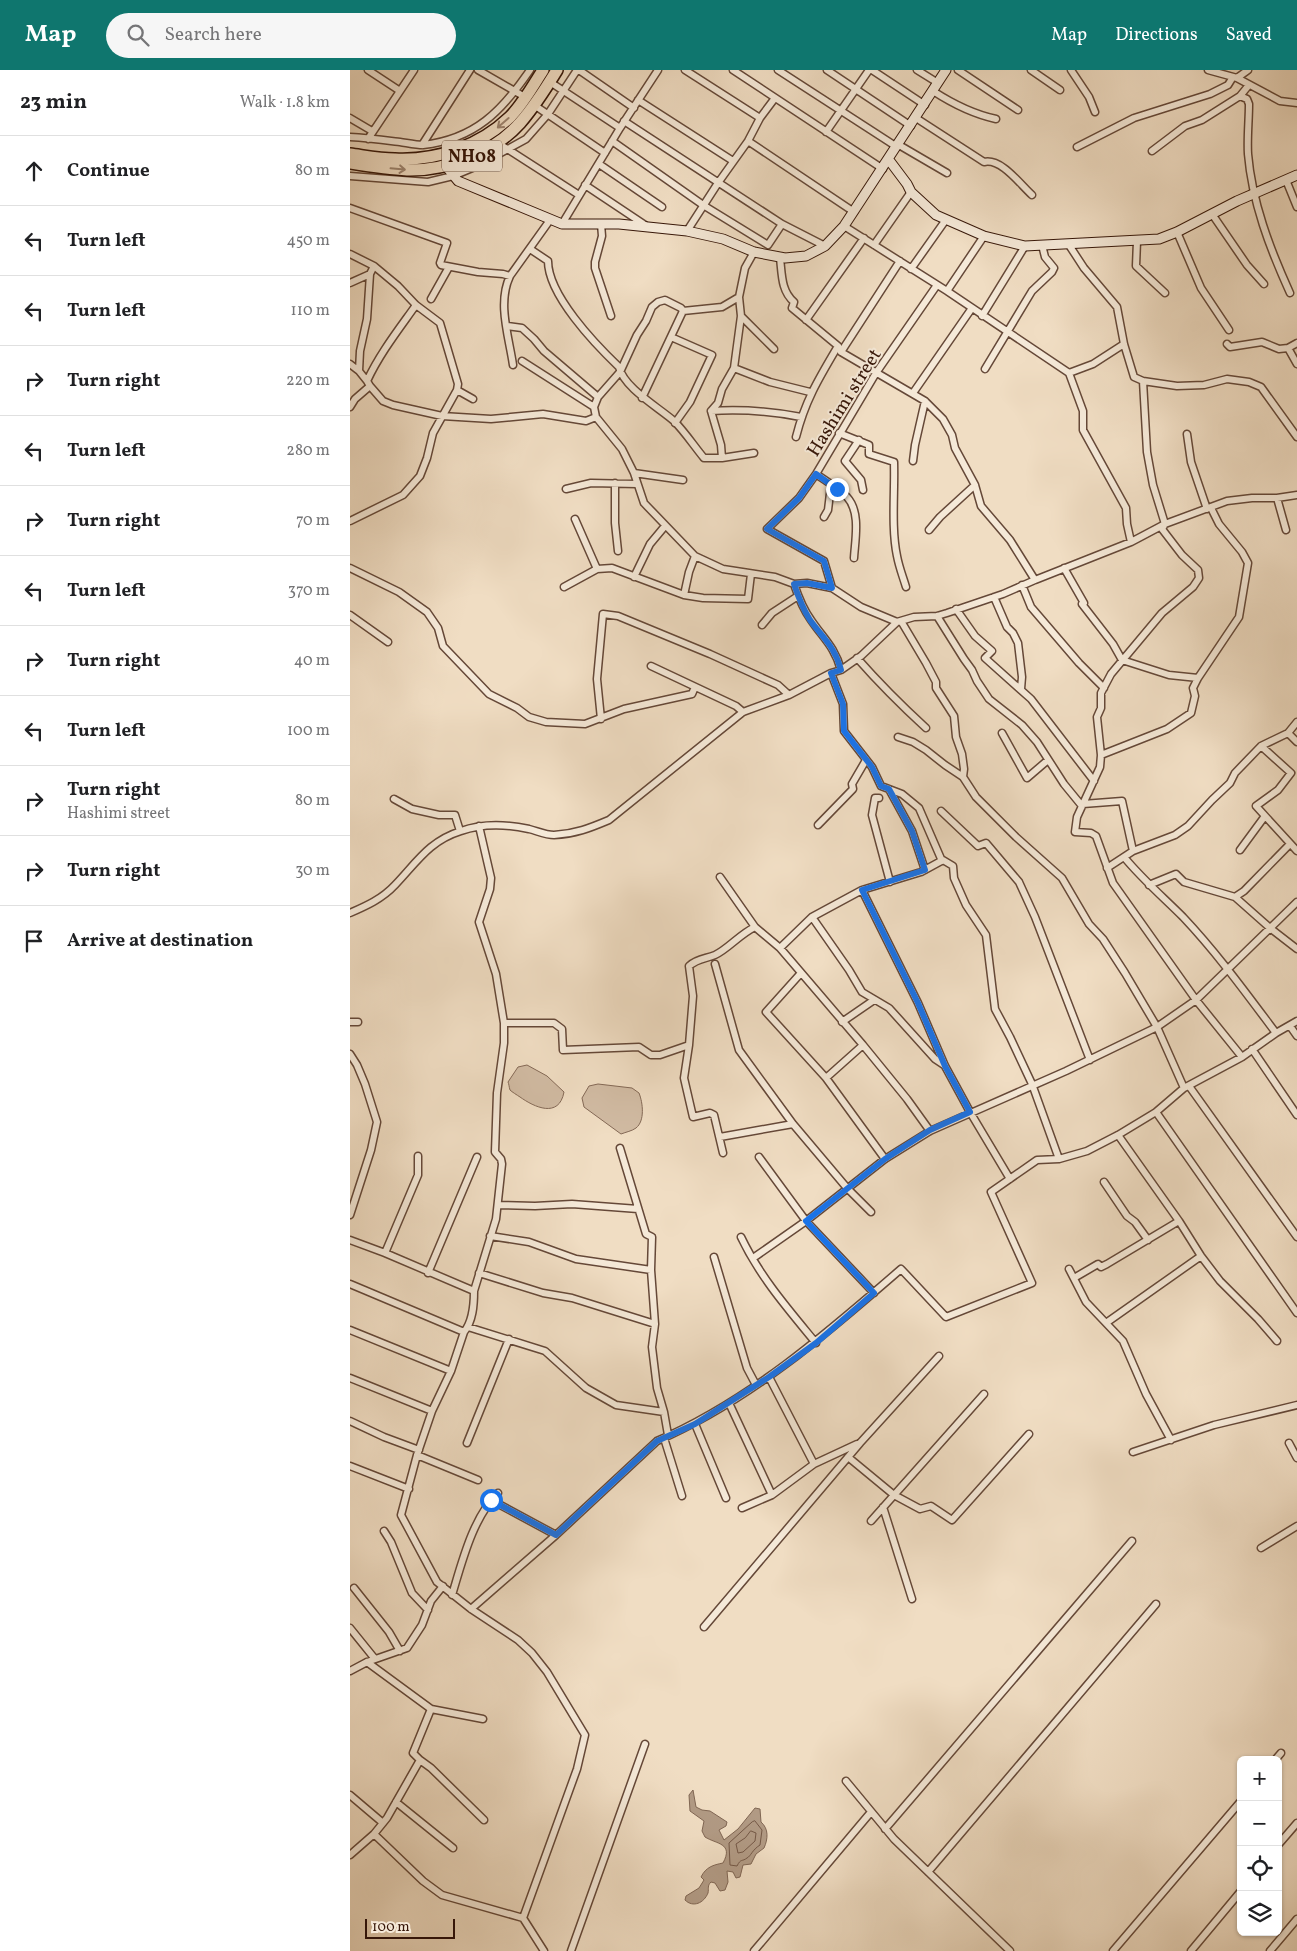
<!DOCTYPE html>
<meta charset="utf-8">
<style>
:root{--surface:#fff;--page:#f6f6f6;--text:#202124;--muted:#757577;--line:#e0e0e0;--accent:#0f766e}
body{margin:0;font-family:Vollkorn,serif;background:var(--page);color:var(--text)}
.controls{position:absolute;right:15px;bottom:15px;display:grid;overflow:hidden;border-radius:8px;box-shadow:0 1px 4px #0004}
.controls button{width:45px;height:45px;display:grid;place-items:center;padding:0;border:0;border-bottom:1px solid var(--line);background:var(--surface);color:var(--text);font:25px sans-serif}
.scale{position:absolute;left:15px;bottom:12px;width:90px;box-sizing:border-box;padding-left:5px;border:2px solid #371709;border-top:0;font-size:14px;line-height:18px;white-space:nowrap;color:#371709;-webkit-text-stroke:4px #f5e9d8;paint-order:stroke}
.stop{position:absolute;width:15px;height:15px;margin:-11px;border:4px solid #1a73e8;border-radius:50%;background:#fff}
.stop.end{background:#1a73e8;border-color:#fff;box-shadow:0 1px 5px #0008}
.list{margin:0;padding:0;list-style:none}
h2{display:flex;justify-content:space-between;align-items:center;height:65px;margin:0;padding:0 20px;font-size:21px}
h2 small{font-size:16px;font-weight:400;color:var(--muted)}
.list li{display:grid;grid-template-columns:32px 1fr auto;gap:15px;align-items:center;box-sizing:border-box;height:70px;padding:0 20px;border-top:1px solid var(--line)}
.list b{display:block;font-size:19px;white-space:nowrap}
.list p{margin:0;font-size:16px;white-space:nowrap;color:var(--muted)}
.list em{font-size:16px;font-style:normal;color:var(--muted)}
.icon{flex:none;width:28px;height:28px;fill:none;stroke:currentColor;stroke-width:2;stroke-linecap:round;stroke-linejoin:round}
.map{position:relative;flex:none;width:947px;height:1881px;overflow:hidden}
header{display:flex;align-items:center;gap:30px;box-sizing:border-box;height:70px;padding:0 25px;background:var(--accent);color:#fff}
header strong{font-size:24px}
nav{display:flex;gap:28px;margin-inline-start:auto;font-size:18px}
.search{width:350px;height:45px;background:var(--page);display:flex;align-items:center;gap:12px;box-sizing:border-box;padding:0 18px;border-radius:28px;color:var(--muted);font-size:19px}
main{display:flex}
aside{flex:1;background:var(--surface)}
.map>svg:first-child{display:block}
.green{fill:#d1bba3;stroke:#846956}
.water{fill:#b19a84;stroke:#806653}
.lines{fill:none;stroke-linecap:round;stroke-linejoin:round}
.shore{stroke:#745846;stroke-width:1}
.street-casing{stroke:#654838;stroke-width:9}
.secondary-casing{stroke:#371709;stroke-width:11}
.highway-casing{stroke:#371709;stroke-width:14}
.street{stroke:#f5e9d8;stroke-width:6}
.secondary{stroke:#f5e9d8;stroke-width:9}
.highway{stroke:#f0ddc3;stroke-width:11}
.oneway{stroke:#9d846f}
.route{stroke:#1a73e8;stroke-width:6}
.labels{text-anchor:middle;stroke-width:4;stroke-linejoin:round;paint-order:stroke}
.shield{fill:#f5e9d8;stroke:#705647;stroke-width:1}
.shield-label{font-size:18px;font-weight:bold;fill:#371709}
.street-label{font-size:19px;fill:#371709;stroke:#f5e9d8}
</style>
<header>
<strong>Map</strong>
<div class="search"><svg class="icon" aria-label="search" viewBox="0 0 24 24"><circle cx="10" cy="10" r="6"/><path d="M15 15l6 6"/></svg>Search here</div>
<nav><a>Map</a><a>Directions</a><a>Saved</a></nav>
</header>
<main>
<aside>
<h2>23 min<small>Walk · 1.8 km</small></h2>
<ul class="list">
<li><svg class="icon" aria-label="ahead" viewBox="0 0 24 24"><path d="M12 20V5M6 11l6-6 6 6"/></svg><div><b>Continue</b></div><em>80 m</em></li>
<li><svg class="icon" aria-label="left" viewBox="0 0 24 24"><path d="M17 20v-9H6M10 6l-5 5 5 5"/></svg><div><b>Turn left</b></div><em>450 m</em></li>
<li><svg class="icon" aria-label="left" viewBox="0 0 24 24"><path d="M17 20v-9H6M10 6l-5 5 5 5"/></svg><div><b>Turn left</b></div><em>110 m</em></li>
<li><svg class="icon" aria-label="right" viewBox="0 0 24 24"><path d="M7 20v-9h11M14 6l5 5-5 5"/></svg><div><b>Turn right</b></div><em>220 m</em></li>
<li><svg class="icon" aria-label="left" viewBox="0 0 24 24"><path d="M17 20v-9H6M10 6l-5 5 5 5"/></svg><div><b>Turn left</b></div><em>280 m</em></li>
<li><svg class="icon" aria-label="right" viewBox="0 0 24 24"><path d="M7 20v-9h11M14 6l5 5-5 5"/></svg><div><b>Turn right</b></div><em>70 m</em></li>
<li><svg class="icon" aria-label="left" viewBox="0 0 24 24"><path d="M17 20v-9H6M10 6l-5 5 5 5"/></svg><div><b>Turn left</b></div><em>370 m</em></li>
<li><svg class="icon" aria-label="right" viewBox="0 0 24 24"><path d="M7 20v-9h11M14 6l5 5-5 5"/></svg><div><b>Turn right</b></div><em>40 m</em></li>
<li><svg class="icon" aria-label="left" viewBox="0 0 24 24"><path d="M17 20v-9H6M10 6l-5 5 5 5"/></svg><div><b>Turn left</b></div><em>100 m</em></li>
<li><svg class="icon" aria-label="right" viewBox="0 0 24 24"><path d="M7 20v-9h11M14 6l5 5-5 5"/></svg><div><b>Turn right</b><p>Hashimi street</p></div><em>80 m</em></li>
<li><svg class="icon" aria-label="right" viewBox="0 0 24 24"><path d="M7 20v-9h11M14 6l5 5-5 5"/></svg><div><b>Turn right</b></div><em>30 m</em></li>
<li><svg class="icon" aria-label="arrive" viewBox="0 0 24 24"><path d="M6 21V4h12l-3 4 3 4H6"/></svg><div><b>Arrive at destination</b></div></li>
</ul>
</aside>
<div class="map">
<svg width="947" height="1881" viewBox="0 0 947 1881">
<rect width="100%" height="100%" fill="#f0ddc3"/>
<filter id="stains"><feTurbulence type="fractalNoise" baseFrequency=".004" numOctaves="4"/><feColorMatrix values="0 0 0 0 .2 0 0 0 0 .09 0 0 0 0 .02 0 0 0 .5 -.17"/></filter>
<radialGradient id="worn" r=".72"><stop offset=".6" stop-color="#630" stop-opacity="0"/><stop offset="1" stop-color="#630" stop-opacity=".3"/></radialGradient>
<path class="green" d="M177,995L197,1006L214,1022C209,1049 184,1037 170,1027C167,1025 162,1022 160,1020C159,1017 159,1014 158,1012L168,997Z
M248,1014L282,1018L289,1023C293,1033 295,1051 286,1058C282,1061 276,1062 271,1064L234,1037L232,1028L239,1016Z"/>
<path class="water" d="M343,1720L346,1737L352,1740L360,1741L377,1752L376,1756L369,1760L374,1770L388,1759L405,1738L410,1739L411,1752C419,1759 418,1769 414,1778L406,1784L401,1794L393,1795L390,1807L386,1808L383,1802L377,1801L378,1812L375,1820L370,1821L365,1813L361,1812C357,1816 359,1818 358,1823C354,1833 343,1838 335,1830L336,1826L349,1818L354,1810L351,1807C356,1797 363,1795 373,1793C384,1773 366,1774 355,1767L352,1761L354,1751L340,1741L339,1725Z"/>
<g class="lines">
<path class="shore" d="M405,1751L412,1760L410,1775C402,1780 401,1786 397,1788C392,1792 391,1788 387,1796L380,1795L379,1773L402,1752Z
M401,1761L406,1763L405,1771L393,1782L388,1783L386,1774L395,1768Z"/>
<g class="street-casing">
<path id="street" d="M18,0L50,21
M128,0L175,27
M229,0L284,38
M335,0L410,48
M383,0L533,99
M428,0L547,77
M477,0L561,56
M522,0L575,35
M567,0L588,13
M608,0L668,40
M681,0L710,20
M721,0L739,27L745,42
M858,0L887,8L930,31L947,33
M887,8L898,0
M200,12L270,58
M583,21C603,34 623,44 646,49
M890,26L897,29L899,34C899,50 897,68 898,84C902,132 920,179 940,223
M288,30L383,91
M184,35L255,83
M0,48L22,61
M566,48L634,92C651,88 669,113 682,125
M274,51L432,154L475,176
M476,62L519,0
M0,67C17,68 33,70 50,72C57,73 66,75 73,75C125,69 152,41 180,0
M18,69L64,0
M262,71L353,135L418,175L432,154
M398,71L504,142
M148,73L229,125
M72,75L120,0
M549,75L597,103
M727,77L784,48L860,24L878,15L883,7
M802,81L835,56L852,50L890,26L899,15
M249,94L312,137
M0,106L78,112L103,106L127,96L176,69L198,44L227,0
M936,110L947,137
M235,115L295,155
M0,138L97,173L90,193L91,195L128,202L153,204L160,206
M862,144L897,195L914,214
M212,154L270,58L308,0
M251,154L252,166L245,192V198L261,246
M494,156L597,221L719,303L733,341V360L776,438L777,454L781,472
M337,161L368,113L398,71L410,48L425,28
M827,162L851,218L879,260
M787,171L786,196L815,223
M524,175L561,122
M719,175L734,198L767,237L774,274L784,307L793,311L827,316L854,315L877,309L899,312L911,317L947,367
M180,179L198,191C198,225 245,274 269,297C274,318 308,337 324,351C335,362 344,376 354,388H372L404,383
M404,182L395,198L389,227L372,237L333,241L331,238L315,230L308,232L302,237L296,251L287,265L270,302L248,327L244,337L246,347L272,379L284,403L294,433L345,486L373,499L425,507L444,514L457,513L482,518L511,537L547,552
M0,184L24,196L48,216L66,235L90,253L108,314L107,320L83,363L77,388L70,406L53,425L0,451
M430,188C432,204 431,221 444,232L442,238L488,276L491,282L575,331L593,349L602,365L605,378L625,415L631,436L660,470L685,510
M561,199L595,151
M0,213L20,204
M597,221L634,166
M81,229L99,197
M391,246L424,279
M632,246L675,176
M456,250L514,168
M157,256L172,258L184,269L194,281L248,327
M321,267L362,285L340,332L325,353
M877,274L880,277L912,272L929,279L938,278L947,273
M938,278L947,294
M491,282L550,191
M172,291L244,337
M0,294L9,301
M163,295C159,267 147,233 160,206L200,150
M384,298L420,312L460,322
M635,299L682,221L702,202L704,198L695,187L692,175
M719,303L743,294L774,274
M17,311L9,301L10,281L17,249L20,204L24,196
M793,311L797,382L803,415L815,454L812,459L832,485L848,500L849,508L843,517L812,543L761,604L751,623V638L747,647L751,685L750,697L727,747L725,762L741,763L746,766L763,813L846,930L892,987
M20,316L33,331L43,335L92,346L141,349L193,344L236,351L246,347
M107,320L123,329
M563,323L622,238
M292,328L333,241
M0,337L5,329L20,316L17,311C30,283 49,259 66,235
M361,341L368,333L372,319L384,298L391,246L389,227
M361,341C392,339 420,341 451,347
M361,341L371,375L372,388
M489,363L519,375V384L544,392C545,420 541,458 547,486C549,497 553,507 556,517
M837,364L841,392L857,439
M446,367C455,331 469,308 488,276
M509,370L495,391L511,410L513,420
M563,391L565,375L575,331
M284,403L333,410
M466,404C476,411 488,418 497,427C511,442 505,470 504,488
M265,413V453L268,481
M216,419L241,413L287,414
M927,428L936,460
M474,447L478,440L481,415
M225,449L247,499
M579,460L590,447L625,415
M0,498L49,522L77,542L88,558L93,576L139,624L167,638L179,647L196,652L235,654L274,639L342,624L345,617
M714,498L734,533L732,534L763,574L772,590L819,605L848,608
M284,507L300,474L315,456
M444,514C448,526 453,539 461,550C473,568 485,577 491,600
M672,515L681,537L729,593L754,618
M214,517L247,499L262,498L334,525L353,528L398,529L401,504
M482,518L474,491L417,459L449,428L466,404L526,303L587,215
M334,525L339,502L345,486
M644,527L657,557L663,563L668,573L672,607L671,619
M606,539L625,566L642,581L635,588L681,629L744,711
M0,545L38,572
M587,546L614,589L622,600L627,611L639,629L672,655L687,672L714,714L732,736
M551,551L576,593L586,612V618L604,646L606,667L612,684L614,699L613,707
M412,555L422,543L448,526
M507,588C529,613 552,636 576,658
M301,596L386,636L393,642
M481,603L493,634L494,661L522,697L531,716L552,724L569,738L592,791
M251,649L247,609L253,544L268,546L360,584L428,615L439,625
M652,663L677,708L698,690
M938,663L947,672
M548,667L563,672L576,680L595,695L613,707L626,727L666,767L712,808L739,854L753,869L775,903L807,957L834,1018
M911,676L941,703L928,720L906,736L947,781
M751,685L817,659L841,643L845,626L843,618L848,608L889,547L898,493L892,482L869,454L861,438
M539,719L562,761L575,800
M529,728H525L522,745L540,812
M44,729L62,739L89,745H105L110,761
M733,734L772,731L783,781
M591,741L628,776L636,773L669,812L685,847L740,990
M468,755L503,719L502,714L516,690
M129,756L141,808L140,819L129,852L146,904L154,953V973L147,1023L145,1082L151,1089L152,1094L146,1149L124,1221C124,1235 123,1251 114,1262L101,1301L82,1341L67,1385L51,1445L87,1512L121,1539L168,1570L182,1583L197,1602L235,1665L227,1699L173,1848
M890,780L915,746
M774,787C792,809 813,827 833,847C867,883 896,923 926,963
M757,798L783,781L825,765L838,756L862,730L880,713L885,703L911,676L938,663L947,652
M370,807L405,857L430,878L513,975L557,1029L580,1061
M799,815L826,804L834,812L885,827L894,821L940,774
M512,820L568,933L595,996L620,1042L660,1109
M885,827L920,858L947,879
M0,843C16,836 32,829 45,815C67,792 79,771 111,761C133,753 156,754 179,759C187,761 196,765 204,765C225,764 240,758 259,750L393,642L439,625L481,603L491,600L511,586L547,552L564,547L587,546L597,543L653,524L685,510L781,472L815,454L877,431L902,428H927L947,425
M462,847L499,900L512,922L539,938L585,989L594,995
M430,878L462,847L512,820L571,802L593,790L603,796L604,808L616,835L636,865L645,939L660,967L682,1014L709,1089
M365,894L389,980L443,1054L497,1118L521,1142
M451,903L416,942L476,1008L535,1089
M0,952H8
M492,952L524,930
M154,953H204L212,959L213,980L289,977L301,985H310L339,975
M940,956L947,966
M902,979L947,1045
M0,984L7,995L15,1014L27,1052L21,1080L0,1145
M476,1008L513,975
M839,1016L947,1167
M806,1042L947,1243
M768,1065L829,1151L851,1186L870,1211L908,1249L927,1271
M370,1067L443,1054
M270,1078L296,1164L302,1167L301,1200L305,1254L302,1277L307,1318L314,1342L318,1365
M373,1083L364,1045L360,1043L343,1047L334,1008L339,975L343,926L339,896C348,888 356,889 365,885C378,879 390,864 405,857
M409,1087L456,1151L524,1223
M754,1112L777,1146L785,1152L798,1170
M148,1135L185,1136L222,1134L288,1139
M140,1166L179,1172L226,1189L301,1200
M391,1167C410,1207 438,1239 466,1273
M0,1170L35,1183L124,1221
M35,1183L68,1105V1086
M406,1186L456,1151L535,1089L580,1061L716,1001L807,957L846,930L947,832
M364,1187L397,1298L406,1315
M719,1199L736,1232L773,1271L796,1324L821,1370
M78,1203L127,1087
M129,1203L193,1223L222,1228L305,1254
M724,1208L748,1194L751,1197L757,1194L829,1151
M0,1214L114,1262
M756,1253L851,1186
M118,1257L195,1281L236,1318L266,1335L314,1342
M0,1260L101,1301
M419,1307L464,1394
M0,1308L82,1341
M379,1333L422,1425L392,1438
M0,1351L34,1367L69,1380
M345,1354L376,1428
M314,1368L332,1426
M117,1373L159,1269
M939,1373L947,1388
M783,1382L864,1355L947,1335
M67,1385L128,1410
M498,1387L544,1425L570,1439L581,1436L602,1450L679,1364
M0,1396L59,1419
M422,1425L464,1394L507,1374
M141,1430L206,1465
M533,1437L562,1529
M521,1451L634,1324
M34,1461L41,1472L62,1523L78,1540
M911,1478L947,1456
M4,1518L39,1562L50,1581
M102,1525C112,1492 123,1447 148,1423
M121,1539L206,1465L307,1371C399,1331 475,1265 551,1199L596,1247L682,1213L641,1122L687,1090L709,1089L737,1081L768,1065L806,1042L834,1018L892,987L926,963L947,951
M354,1557L510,1373L589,1286
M0,1558L25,1589
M17,1592L81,1639L133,1649
M0,1601L17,1592L57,1578L72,1555L81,1531L93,1516
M81,1639L63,1683L70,1690L37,1748L24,1764L73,1811L92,1825L173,1848L194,1881
M70,1690L81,1698L134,1750
M925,1690L931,1683
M496,1711L544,1769L660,1881
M0,1725L33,1753
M46,1732L103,1778
M535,1759L782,1471
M928,1775L947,1753
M0,1785L24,1764
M578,1802L806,1534
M221,1881L295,1674
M404,1881L521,1742
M763,1881L891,1731
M841,1881L891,1821
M920,1881L947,1849"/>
</g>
<g class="secondary-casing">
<path id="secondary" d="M539,90L557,114L561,122L586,145L634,166L675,176L809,169L827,162L887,131L947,105
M95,95L108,111L212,154H269L337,161L373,169L404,182L435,188L456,186L475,176L494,156L596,0"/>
</g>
<g class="highway-casing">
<path id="highway" d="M0,84C15,86 30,89 45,89C87,91 130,76 160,47C173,34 183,16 193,0
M0,93C19,96 38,99 57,100C97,101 143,83 170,53C184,37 196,18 207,0"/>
</g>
<use href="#street" class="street"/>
<use href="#secondary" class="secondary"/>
<use href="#highway" class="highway"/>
</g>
<defs><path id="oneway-shaft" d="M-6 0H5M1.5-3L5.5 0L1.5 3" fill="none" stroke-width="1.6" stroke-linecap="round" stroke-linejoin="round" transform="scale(1.25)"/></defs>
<g class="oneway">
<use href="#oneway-shaft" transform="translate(153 53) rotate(139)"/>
<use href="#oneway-shaft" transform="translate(48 99) rotate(5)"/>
</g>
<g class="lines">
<path class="route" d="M141,1430L206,1465L307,1371L345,1354L419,1307L466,1273L524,1223L456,1151L535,1089L580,1060L620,1042L595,996L568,933L512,820L575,800L562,761L539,719L531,716L522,697L494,661L493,634L481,603L491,600C485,577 473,568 460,550C453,539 448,526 444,514L457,513L482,518L474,491L417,459L449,428L466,404L487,419"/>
</g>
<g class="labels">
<rect class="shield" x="92" y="70.5" width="60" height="31" rx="4"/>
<g class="shield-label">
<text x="122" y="92">NH08</text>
</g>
<g class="street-label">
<text transform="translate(493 332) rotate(-58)" y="7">Hashimi street</text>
</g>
</g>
<rect width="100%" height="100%" filter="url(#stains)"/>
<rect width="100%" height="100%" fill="url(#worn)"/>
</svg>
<div class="controls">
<button>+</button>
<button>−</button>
<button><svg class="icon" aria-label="locate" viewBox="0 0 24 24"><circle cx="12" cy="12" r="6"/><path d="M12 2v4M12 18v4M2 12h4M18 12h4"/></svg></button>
<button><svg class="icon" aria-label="layers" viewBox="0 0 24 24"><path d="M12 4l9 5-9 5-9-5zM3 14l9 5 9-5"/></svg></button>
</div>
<div class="scale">100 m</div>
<div class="stop" style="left:141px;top:1430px"></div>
<div class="stop end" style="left:487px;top:419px"></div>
</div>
</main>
